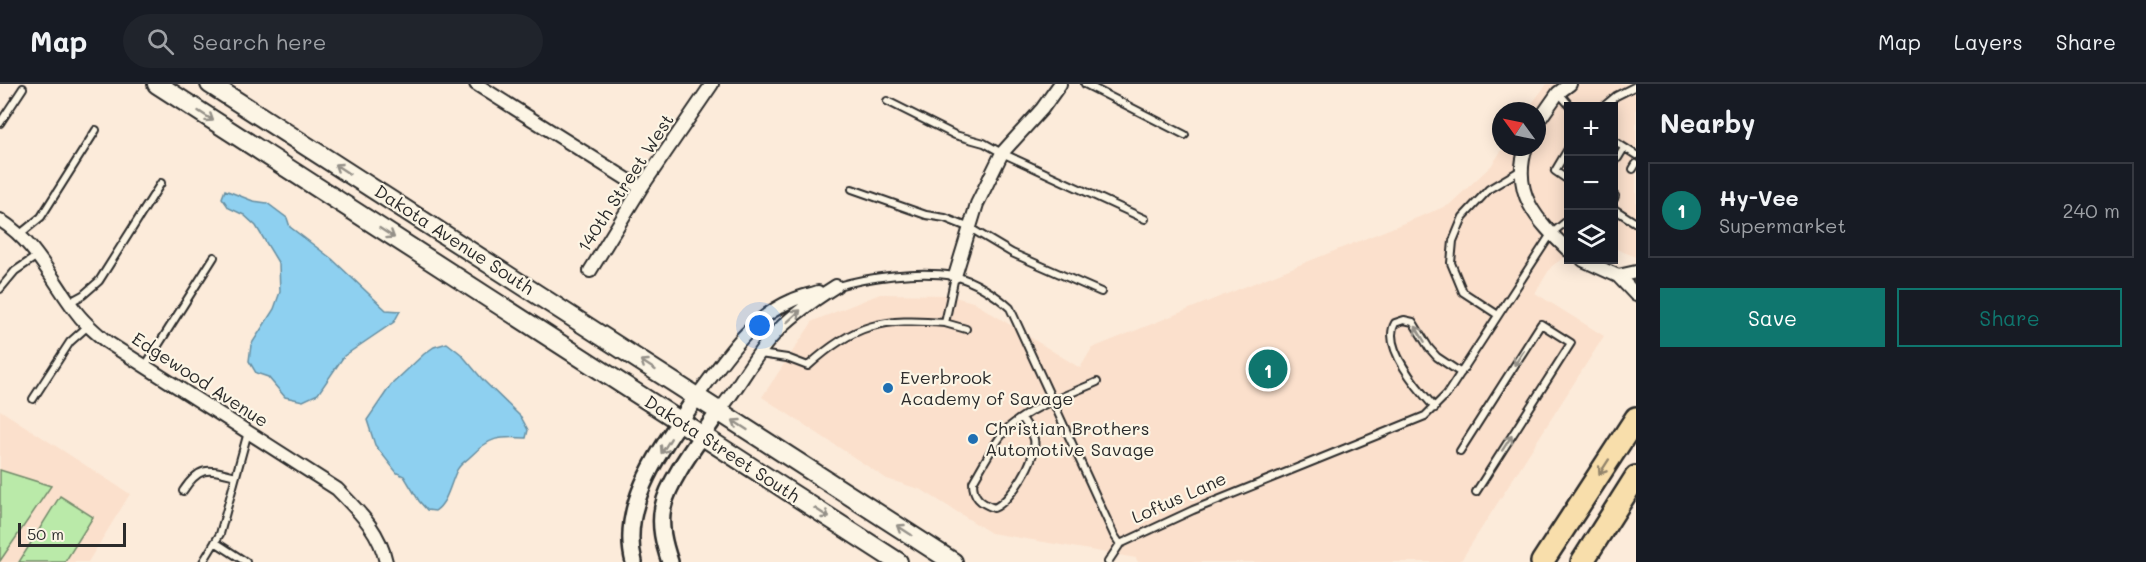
<!DOCTYPE html>
<meta charset="utf-8">
<style>
:root{--surface:#171b24;--page:#20242c;--text:#f1f3f6;--muted:#9ea1a6;--line:#363941;--accent:#0f766e}
body{margin:0;font-family:Mali,sans-serif;background:var(--page);color:var(--text)}
.controls{position:absolute;right:18px;top:18px;display:grid;overflow:hidden;border-radius:0px;box-shadow:0 3px 15px #0003}
.controls button{width:54px;height:54px;display:grid;place-items:center;padding:0;border:0;border-bottom:2px solid var(--line);background:var(--surface);color:var(--text);font:30px sans-serif}
.compass{position:absolute;left:1492px;top:18px;width:54px;height:54px;border-radius:50%;background:var(--surface);box-shadow:0 3px 15px #0003;rotate:303deg}
.scale{position:absolute;left:18px;bottom:15px;width:108px;box-sizing:border-box;padding-left:6px;border:3px solid #2b2b2b;border-top:0;font-size:16px;line-height:21px;white-space:nowrap;color:#2b2b2b;-webkit-text-stroke:4px #fcf5e5;paint-order:stroke}
.you{position:absolute;left:760px;top:242px;width:21px;height:21px;margin:-15px;border:4px solid #fff;border-radius:50%;background:#1a73e8;box-shadow:0 0 0 9px #1a73e833}
.badge{display:grid;place-items:center;width:39px;height:39px;border-radius:50%;background:var(--accent);color:#fff;font-size:20px;font-weight:700}
.pin{position:absolute;translate:-50% -50%;border:3px solid #fff;box-shadow:0 2px 6px #0006}
.list{margin:0;padding:0;list-style:none}
h2{display:flex;justify-content:space-between;align-items:center;height:78px;margin:0;padding:0 24px;font-size:26px}
h2 small{font-size:20px;font-weight:400;color:var(--muted)}
.list li{display:grid;grid-template-columns:39px 1fr auto;gap:18px;align-items:center;box-sizing:border-box;height:96px;margin:0 12px 12px;padding:0 12px;border:2px solid var(--line);border-radius:0px}
.list b{display:block;font-size:22px;white-space:nowrap}
.list p{margin:0;font-size:20px;white-space:nowrap;color:var(--muted)}
.list em{font-size:20px;font-style:normal;color:var(--muted)}
.actions{display:flex;gap:12px;padding:18px 24px}
.actions a{flex:1;padding:14px 0;border:2px solid var(--accent);border-radius:0px;text-align:center;font-size:21px;color:var(--accent)}
.actions .main{background:var(--accent);color:#fff}
.icon{flex:none;width:33px;height:33px;fill:none;stroke:currentColor;stroke-width:2;stroke-linecap:round;stroke-linejoin:round}
.map{position:relative;flex:none;width:1636px;height:478px;overflow:hidden}
header{display:flex;align-items:center;gap:36px;box-sizing:border-box;height:84px;padding:0 30px;background:var(--surface);border-bottom:2px solid var(--line)}
header strong{font-size:28px}
nav{display:flex;gap:33px;margin-inline-start:auto;font-size:21px}
.search{width:420px;height:54px;background:var(--page);display:flex;align-items:center;gap:15px;box-sizing:border-box;padding:0 21px;border-radius:33px;color:var(--muted);font-size:22px}
main{display:flex}
aside{flex:1;background:var(--surface)}
.map>svg:first-child{display:block}
.built{fill:#fbe0cc}
.green{fill:#baeaa9;stroke:#728a6a;stroke-width:1.5}
.water{fill:#8ed0f0;stroke:#668ea1;stroke-width:1.5}
.lines{fill:none;stroke-linecap:round;stroke-linejoin:round}
.service-casing{stroke:#2b2b2b;stroke-width:10}
.minor-casing{stroke:#2b2b2b;stroke-width:16}
.tertiary-casing{stroke:#2b2b2b;stroke-width:20}
.secondary-casing{stroke:#2b2b2b;stroke-width:22}
.trunk-casing{stroke:#2b2b2b;stroke-width:26}
.service{stroke:#fcf5e5;stroke-width:6}
.minor{stroke:#fcf5e5;stroke-width:12}
.tertiary{stroke:#fcf5e5;stroke-width:15}
.secondary{stroke:#fcf5e5;stroke-width:18}
.trunk{stroke:#f8deab;stroke-width:21}
.oneway{stroke:#949088}
.oneway2{stroke:#92846b}
.poi-dot{fill:#1f6fb2;stroke:#fcf5e5;stroke-width:2}
.labels{text-anchor:middle;stroke-width:4.5;stroke-linejoin:round;paint-order:stroke}
.street-label{font-size:18px;fill:#2b2b2b;stroke:#fcf5e5}
.poi-label{font-size:18px;fill:#2b2b2b;stroke:#fcf5e5;text-anchor:start}
</style>
<header>
<strong>Map</strong>
<div class="search"><svg class="icon" aria-label="search" viewBox="0 0 24 24"><circle cx="10" cy="10" r="6"/><path d="M15 15l6 6"/></svg>Search here</div>
<nav><a>Map</a><a>Layers</a><a>Share</a></nav>
</header>
<main>
<div class="map">
<svg width="1636" height="478" viewBox="0 0 1636 478">
<rect width="100%" height="100%" fill="#fcebda"/>
<filter id="ink" filterUnits="userSpaceOnUse"><feTurbulence type="fractalNoise" baseFrequency=".0167" numOctaves="2"/><feDisplacementMap in="SourceGraphic" scale="12" xChannelSelector="R" yChannelSelector="G"/><feConvolveMatrix kernelMatrix="1 2 1 2 8 2 1 2 1" color-interpolation-filters="sRGB"/></filter>
<g filter="url(#ink)">
<path class="built" d="M1547,0H1636V173L1614,164V22H1568V170L1551,183L1535,209L1604,252L1460,478H1138L1136,474L991,449L922,406L887,395L762,313L813,237L880,210L947,211L973,218L1080,284L1092,264L1449,121L1491,82L1504,63H1537V27H1526Z
M0,326L130,410L88,478H0Z"/>
<path class="green" d="M0,386L51,402L0,477Z
M60,412L93,433L65,478H19Z"/>
<path class="water" d="M225,106L253,117L267,119L287,134L290,143L332,175L386,226L400,227L394,238L344,272L318,310L303,317L285,313L268,293L256,289L249,277L251,261L274,225L280,208L279,180L256,142L244,131L229,124L222,114Z
M447,259L461,270L483,296L521,333L528,346L526,354C499,352 490,353 471,372C466,377 460,380 457,386C450,400 448,418 435,427L427,426L419,417L404,392L397,389L375,361L367,336L391,301L424,270L434,263Z"/>
<g class="lines">
<g class="service-casing">
<path id="service" d="M1085,0L1185,51
M1559,9L1570,22
M887,17L955,51L984,59L1002,69L1145,135
M1604,22L1616,12L1636,2
M0,39L23,4
M1614,57L1636,71
M1568,65L1555,87L1568,96
M1618,74L1624,64
M1633,85L1636,80
M852,105L926,131L945,134L970,144L1012,169L1101,208
M1614,115L1615,112
M1614,125L1636,139
M20,150L41,133L96,46
M955,192L945,239L966,245
M834,203C868,193 918,186 954,192C973,196 996,211 1010,224L1114,451L1120,460L1193,426L1425,332L1447,310L1551,150L1568,136
M0,205L15,187L37,172
M70,218L83,211L99,197L161,99
M1498,231L1463,208L1451,179L1453,157L1463,133L1489,105L1521,86
M760,270L787,274L808,282C855,239 883,234 945,239
M145,282L214,173
M33,315L70,258L88,242
M1435,324C1420,307 1381,263 1395,239L1404,236L1413,238L1429,264L1437,273L1461,289
M1022,334C1026,340 1032,348 1034,355C1038,374 1011,417 994,424C980,419 973,413 973,398C982,383 997,353 1009,343C1033,322 1068,311 1097,298
M1460,367L1541,240L1571,259L1476,408
M183,407C200,381 208,385 236,392
M215,458L246,478
M203,478L220,450L248,348
M1108,478L1120,460"/>
</g>
<g class="minor-casing">
<path id="minor" d="M476,0L641,104
M1537,39L1558,9L1570,0
M1526,63C1511,110 1537,136 1568,166
M0,136C34,157 51,194 74,225C83,238 95,248 107,258L337,405C359,428 379,446 386,478
M1583,176L1618,192
M590,187L641,104L712,0
M1636,188L1618,192L1636,211
M955,192L977,120L1002,69L1042,25L1060,0
M697,312C723,278 750,234 791,217C799,213 809,211 818,208
M719,327C738,304 751,277 771,254C789,233 812,217 836,202"/>
</g>
<g class="tertiary-casing">
<path id="tertiary" d="M634,478C618,418 666,359 697,312
M670,478C664,460 659,442 663,423C669,394 702,353 719,327"/>
</g>
<g class="secondary-casing">
<path id="secondary" d="M157,0L898,478
M210,0L953,478"/>
</g>
<g class="trunk-casing">
<path id="trunk" d="M1542,478L1636,334
M1582,478L1636,393"/>
</g>
<use href="#service" class="service"/>
<use href="#minor" class="minor"/>
<use href="#tertiary" class="tertiary"/>
<use href="#secondary" class="secondary"/>
<use href="#trunk" class="trunk"/>
</g>
<defs><path id="oneway-shaft" d="M-6 0H5M1.5-3L5.5 0L1.5 3" fill="none" stroke-width="1.6" stroke-linecap="round" stroke-linejoin="round" transform="scale(1.5)"/></defs>
<g class="oneway">
<use href="#oneway-shaft" transform="translate(206 32) rotate(33)"/>
<use href="#oneway-shaft" transform="translate(342 85) rotate(-147)"/>
<use href="#oneway-shaft" transform="translate(387 149) rotate(33)"/>
<use href="#oneway-shaft" transform="translate(794 232) rotate(-42)"/>
<use href="#oneway-shaft" transform="translate(1420 250) rotate(-121)"/>
<use href="#oneway-shaft" transform="translate(1519 274) rotate(123)"/>
<use href="#oneway-shaft" transform="translate(648 281) rotate(-147)"/>
<use href="#oneway-shaft" transform="translate(740 341) rotate(-147)"/>
<use href="#oneway-shaft" transform="translate(1507 359) rotate(-57)"/>
<use href="#oneway-shaft" transform="translate(666 362) rotate(122)"/>
<use href="#oneway-shaft" transform="translate(822 429) rotate(33)"/>
<use href="#oneway-shaft" transform="translate(904 446) rotate(-147)"/>
</g>
<use class="oneway2" href="#oneway-shaft" transform="translate(1604 383) rotate(123)"/>
</g>
<g class="poi-dot">
<circle cx="888" cy="304" r="6"/>
<circle cx="973" cy="355" r="6"/>
</g>
<g class="labels">
<g class="street-label">
<text transform="translate(626 99) rotate(-57)" y="6">140th Street West</text>
<text transform="translate(454 156) rotate(33)" y="6">Dakota Avenue South</text>
<text transform="translate(200 296) rotate(33)" y="6">Edgewood Avenue</text>
<text transform="translate(722 365) rotate(33)" y="6">Dakota Street South</text>
<text transform="translate(1179 414) rotate(-24)" y="6">Loftus Lane</text>
</g>
<g class="poi-label">
<text x="900" y="300">Everbrook<tspan x="900" dy="21">Academy of Savage</tspan></text>
<text x="985" y="351">Christian Brothers<tspan x="985" dy="21">Automotive Savage</tspan></text>
</g>
</g>
</svg>
<div class="controls">
<button>+</button>
<button>−</button>
<button><svg class="icon" aria-label="layers" viewBox="0 0 24 24"><path d="M12 4l9 5-9 5-9-5zM3 14l9 5 9-5"/></svg></button>
</div>
<svg class="compass" viewBox="-18 -18 36 36"><path d="M0-13l5 13h-10z" fill="#e53935"/><path d="M0 13l5-13h-10z" fill="#9ea1a6"/></svg>
<div class="scale">50 m</div>
<div class="you"></div>
<div class="pin badge" style="left:1268px;top:285px">1</div>
</div>
<aside>
<h2>Nearby<small></small></h2>
<ul class="list">
<li><span class="badge">1</span><div><b>Hy-Vee</b><p>Supermarket</p></div><em>240 m</em></li>
</ul>
<div class="actions"><a class="main">Save</a><a>Share</a></div>
</aside>
</main>
